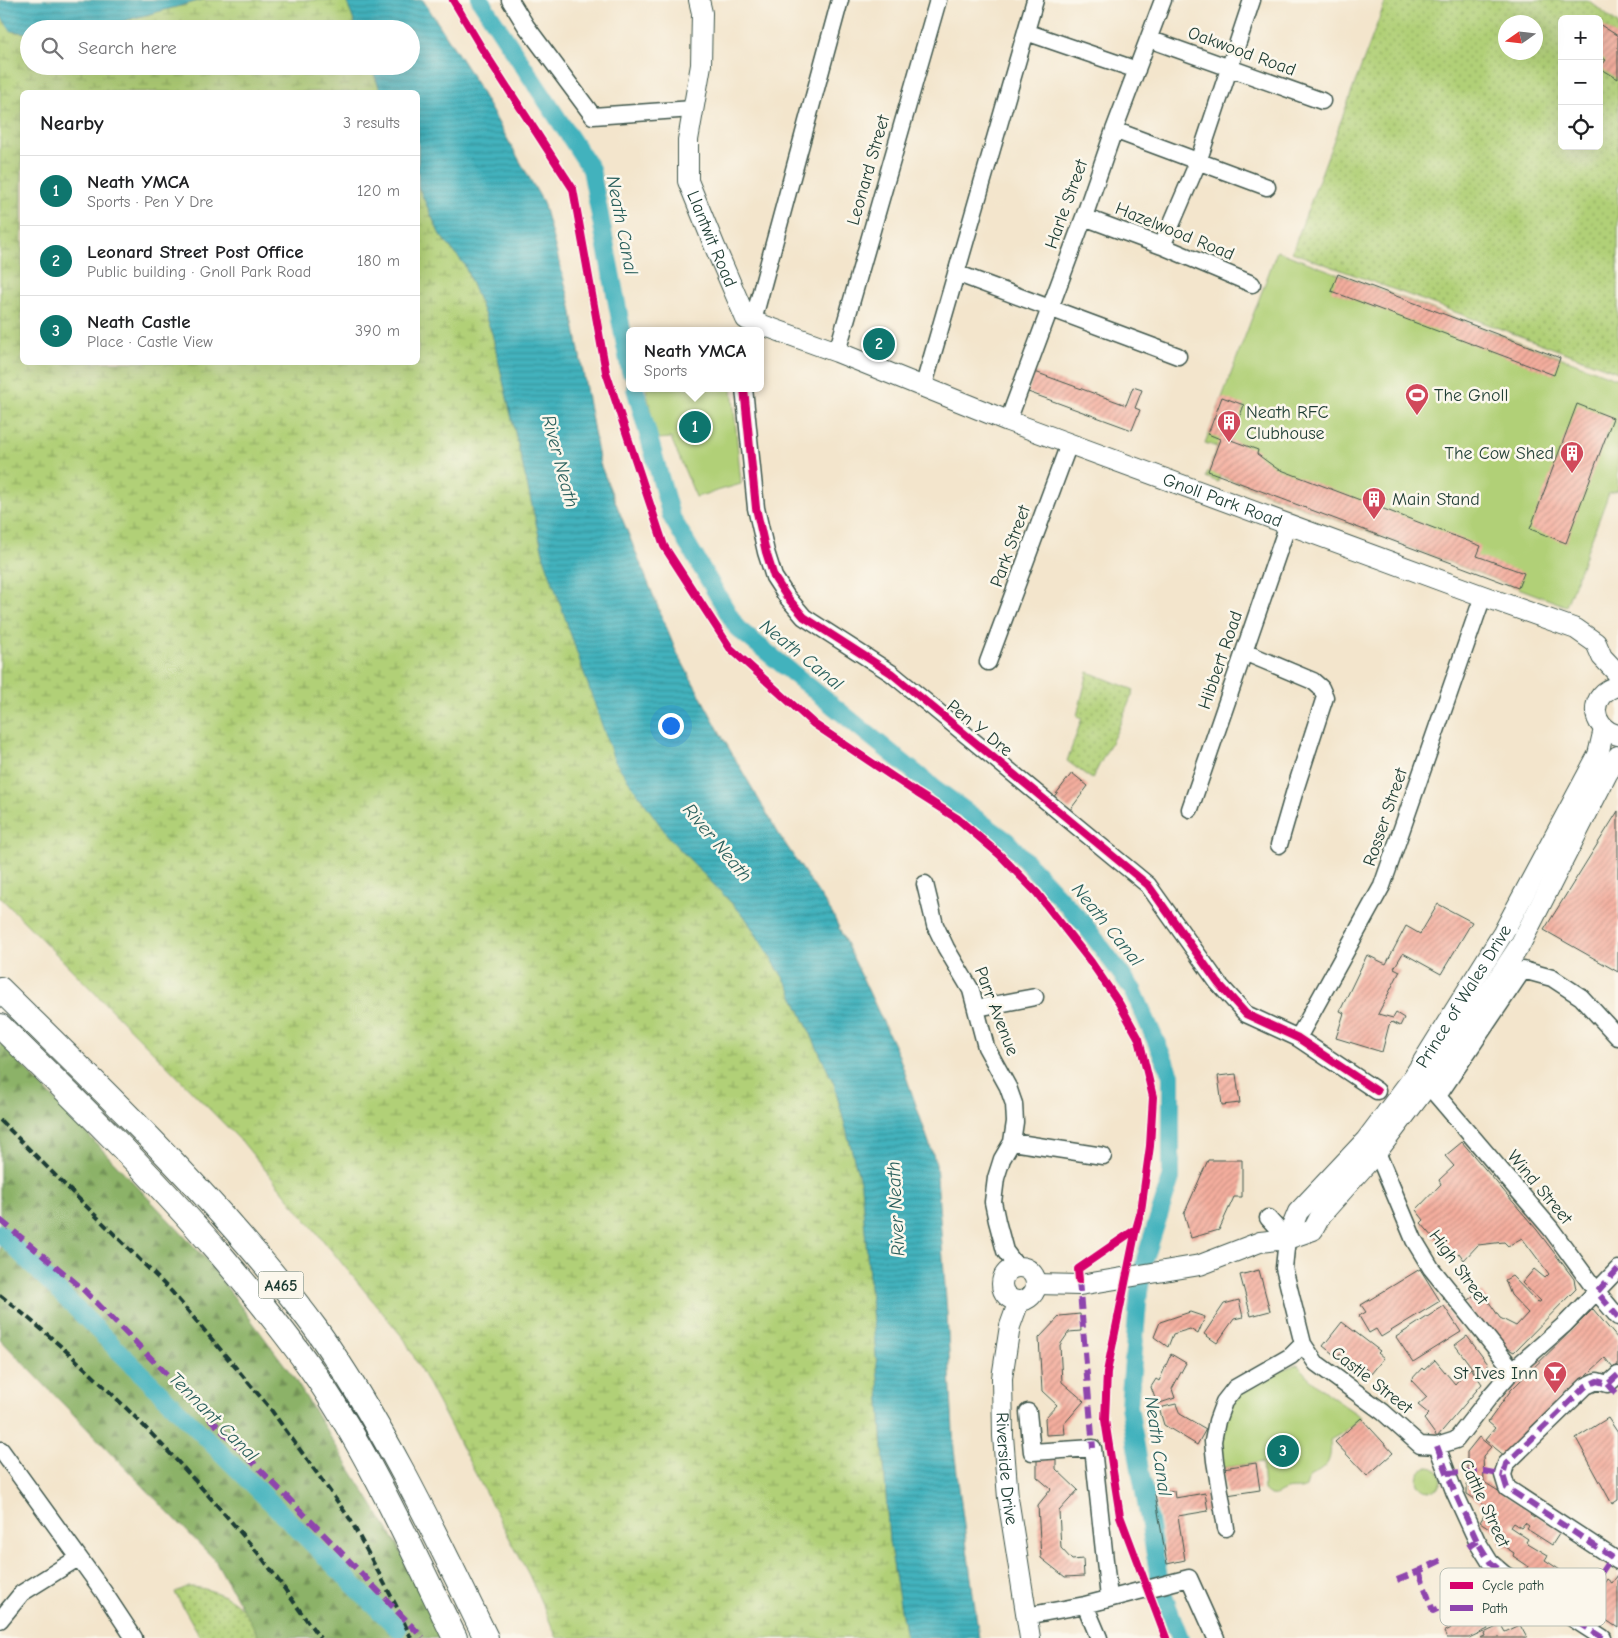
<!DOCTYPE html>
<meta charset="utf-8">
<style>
:root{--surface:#fff;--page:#f2f2f2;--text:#202124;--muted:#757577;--line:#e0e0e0;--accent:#0f766e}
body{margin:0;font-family:"Comic Neue",sans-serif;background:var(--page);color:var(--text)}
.controls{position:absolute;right:15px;top:15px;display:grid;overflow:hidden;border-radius:8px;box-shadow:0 5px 20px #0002}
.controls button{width:45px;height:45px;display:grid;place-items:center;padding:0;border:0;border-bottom:1px solid var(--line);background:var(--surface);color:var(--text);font:25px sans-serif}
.compass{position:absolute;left:1498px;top:15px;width:45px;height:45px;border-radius:50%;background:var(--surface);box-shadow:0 5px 20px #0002;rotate:256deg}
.you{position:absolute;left:670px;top:725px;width:18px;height:18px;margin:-12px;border:4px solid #fff;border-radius:50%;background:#1a73e8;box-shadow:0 0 0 8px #1a73e833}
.badge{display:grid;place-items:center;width:32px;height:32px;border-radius:50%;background:var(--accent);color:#fff;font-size:16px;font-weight:700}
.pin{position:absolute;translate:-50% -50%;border:2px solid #fff;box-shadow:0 1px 5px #0006}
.popup{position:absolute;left:626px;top:327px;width:138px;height:65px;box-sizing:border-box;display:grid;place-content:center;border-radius:8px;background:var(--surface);filter:drop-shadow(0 1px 4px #0005);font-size:16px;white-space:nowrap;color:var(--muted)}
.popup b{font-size:19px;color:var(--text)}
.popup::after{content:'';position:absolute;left:50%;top:100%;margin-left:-10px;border:10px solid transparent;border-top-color:var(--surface)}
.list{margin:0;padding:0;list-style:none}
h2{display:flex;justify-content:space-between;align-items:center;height:65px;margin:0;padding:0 20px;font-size:21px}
h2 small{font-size:16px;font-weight:400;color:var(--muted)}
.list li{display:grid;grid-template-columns:32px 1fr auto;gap:15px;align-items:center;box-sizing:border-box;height:70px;padding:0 20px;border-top:1px solid var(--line)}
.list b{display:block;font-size:19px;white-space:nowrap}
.list p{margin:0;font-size:16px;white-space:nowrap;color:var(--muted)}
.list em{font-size:16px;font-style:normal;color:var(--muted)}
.icon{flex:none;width:28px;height:28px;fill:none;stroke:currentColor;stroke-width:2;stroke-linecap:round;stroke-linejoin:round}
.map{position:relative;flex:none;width:1618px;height:1638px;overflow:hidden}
.search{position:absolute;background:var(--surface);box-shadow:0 5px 20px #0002;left:20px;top:20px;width:400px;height:55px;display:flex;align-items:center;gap:12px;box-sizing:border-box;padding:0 18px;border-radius:28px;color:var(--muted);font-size:19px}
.panel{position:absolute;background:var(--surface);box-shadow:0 5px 20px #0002;left:20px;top:90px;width:400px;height:275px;border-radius:8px}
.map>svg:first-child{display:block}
.grass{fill:#b1d077;stroke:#688656}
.forest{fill:url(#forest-firs);stroke:#56784e}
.wetland{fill:url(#wetland-marsh);stroke:#688656}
.park{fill:url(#park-dots);stroke:#688656;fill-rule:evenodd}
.water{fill:url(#water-rules);stroke:#317878}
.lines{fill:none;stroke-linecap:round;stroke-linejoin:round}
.canal{stroke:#43b2bd;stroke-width:18}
.building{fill:url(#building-hatch)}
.minor-casing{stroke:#3f564b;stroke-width:19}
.major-casing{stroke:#3f564b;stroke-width:22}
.highway-casing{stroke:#3f564b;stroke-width:26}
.minor{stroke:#fff;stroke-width:16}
.major{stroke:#fff;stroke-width:20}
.highway{stroke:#fff;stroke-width:24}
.rail{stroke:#1f3d34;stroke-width:4;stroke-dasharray:8 4;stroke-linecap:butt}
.quiet{stroke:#8e44ad;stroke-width:6;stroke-dasharray:12 6;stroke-linecap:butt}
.cycleway-casing{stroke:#fbf7ec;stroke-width:11}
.cycleway{stroke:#d6006c;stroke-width:8}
.labels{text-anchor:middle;stroke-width:5;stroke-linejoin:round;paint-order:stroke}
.shield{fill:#fbf7ec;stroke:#61756b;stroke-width:1}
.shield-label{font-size:16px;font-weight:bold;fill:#1f3d34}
.street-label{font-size:18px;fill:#1f3d34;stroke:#fbf7ec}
.poi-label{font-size:18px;fill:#1f3d34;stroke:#fbf7ec;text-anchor:start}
.water-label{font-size:19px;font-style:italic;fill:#2a605d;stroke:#fbf7ec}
.key{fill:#fbf7ec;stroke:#b9bfb5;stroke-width:1}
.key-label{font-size:14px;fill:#1f3d34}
</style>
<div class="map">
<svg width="1618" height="1638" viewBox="0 0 1618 1638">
<defs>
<pattern id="forest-firs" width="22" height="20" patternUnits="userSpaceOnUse" patternTransform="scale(1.25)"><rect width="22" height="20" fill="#8cb268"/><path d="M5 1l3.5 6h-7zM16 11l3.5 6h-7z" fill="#729256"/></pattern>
<pattern id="wetland-marsh" width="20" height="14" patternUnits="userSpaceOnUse" patternTransform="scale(1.25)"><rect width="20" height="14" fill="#b1d077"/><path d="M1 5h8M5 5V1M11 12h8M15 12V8" fill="none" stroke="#8faa62"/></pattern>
<pattern id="park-dots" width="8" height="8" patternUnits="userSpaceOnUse" patternTransform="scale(1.25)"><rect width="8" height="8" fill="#b1d077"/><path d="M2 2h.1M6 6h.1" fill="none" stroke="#8faa62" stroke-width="1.8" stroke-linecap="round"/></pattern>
<pattern id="water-rules" width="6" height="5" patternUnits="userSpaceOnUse" patternTransform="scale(1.25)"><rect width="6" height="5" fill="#43b2bd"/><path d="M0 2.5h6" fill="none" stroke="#37929a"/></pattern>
<pattern id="building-hatch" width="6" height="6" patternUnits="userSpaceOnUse" patternTransform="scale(1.25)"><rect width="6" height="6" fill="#f5ae9e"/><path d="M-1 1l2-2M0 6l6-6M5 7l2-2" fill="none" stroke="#c68f82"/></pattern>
</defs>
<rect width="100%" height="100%" fill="#fbf7ec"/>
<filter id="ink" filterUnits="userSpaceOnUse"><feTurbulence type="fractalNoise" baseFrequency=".02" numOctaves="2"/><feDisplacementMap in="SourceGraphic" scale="10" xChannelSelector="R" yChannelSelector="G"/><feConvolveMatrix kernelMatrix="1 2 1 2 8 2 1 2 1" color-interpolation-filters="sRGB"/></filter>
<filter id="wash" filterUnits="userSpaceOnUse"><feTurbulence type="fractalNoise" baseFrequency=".0096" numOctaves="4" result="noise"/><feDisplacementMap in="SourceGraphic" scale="20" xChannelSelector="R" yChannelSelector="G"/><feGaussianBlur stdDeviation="1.12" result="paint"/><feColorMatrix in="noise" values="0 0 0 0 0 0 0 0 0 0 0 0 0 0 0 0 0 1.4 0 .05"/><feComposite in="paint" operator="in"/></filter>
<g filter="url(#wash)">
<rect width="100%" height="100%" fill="#f3e5cc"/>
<path class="grass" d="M1277,251L1618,379V490L1609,493L1566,606L1220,476L1218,482L1206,477L1217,447L1205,443Z
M646,388H732L741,484L696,497L671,438L656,439Z
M1298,1365C1313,1386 1341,1403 1361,1417L1344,1432L1330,1440C1332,1462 1328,1467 1309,1477L1306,1487C1299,1491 1293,1488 1286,1490C1277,1493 1274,1500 1264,1490L1262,1462L1223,1468C1220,1443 1219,1413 1238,1393C1245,1385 1259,1380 1269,1376C1278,1372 1288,1366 1298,1365Z
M1417 1479a12 12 0 1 1 24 0a12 12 0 1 1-24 0Z"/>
<path class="forest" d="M0,1042L204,1257L292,1375L396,1543L445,1638H259L215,1560L0,1339Z"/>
<path class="wetland" d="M202,0H346L357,29H93Z
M0,15L11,31L29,33V66H371L381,92H22V362H418V186L440,235L464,264L492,333L544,557L670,839L745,917L788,985L834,1084L861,1185L880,1401L889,1541L906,1638H557L529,1575L405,1340L244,1144L0,897Z"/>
<path class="park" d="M1386,0H1588L1618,24V372L1292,252ZM1562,19H1599V146H1562ZM1506,22H1536V52H1506Z
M1088,672L1134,690L1117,731L1092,779L1067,761L1082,718L1077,716Z
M186,1587C204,1586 232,1596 243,1610C250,1618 254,1629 259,1638H201L175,1593Z"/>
<path class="water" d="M0,0H202L93,29H29V33L11,31L0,15Z
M346,0H423L469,71L543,202L570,302L600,464L675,649L723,738L780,836L833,915L899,1056L936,1163L947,1313L954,1450L979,1638H906L889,1541L880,1401L861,1185L834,1084L788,985L745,917L670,839L614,760L544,557L492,333L464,264L440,235L418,186V92H381L371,66H411V29H357Z"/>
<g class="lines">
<path class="canal" d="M480,0L591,169L630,371
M635,388L671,516L737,628L933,787L1007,841L1084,924L1133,990L1171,1075V1178L1145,1259L1139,1292L1129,1406L1158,1572L1163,1594L1180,1638
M0,1233L398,1629"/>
</g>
<g id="blocks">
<path class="building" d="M1599,24L1618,36V79L1600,68L1606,60L1599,56Z
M1338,274L1560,358L1554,375L1331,291Z
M1035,372L1126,405L1133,387L1142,390L1135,408L1140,410L1132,430L1028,392Z
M1222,397L1244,405L1231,440L1258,450L1257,454L1276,468L1481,546L1477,556L1524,573L1518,588L1208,471L1220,439L1208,434Z
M1577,404L1613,418L1566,543L1530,529Z
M1072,773L1088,786L1070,810L1053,798Z
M1618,811V972L1544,930Z
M1438,904L1472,922L1441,974L1403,953L1394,968L1400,971L1378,1014L1393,1018L1396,1013L1404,1018L1400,1026L1392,1022L1389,1025L1382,1052L1336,1038L1344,1013L1340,1011L1367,955L1386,964L1406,926L1420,934Z
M1236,1074L1240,1103L1222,1105L1218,1076Z
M1462,1142L1537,1230L1574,1279L1576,1289L1514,1352L1491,1340L1465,1302L1482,1292L1500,1318L1516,1326L1528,1313L1511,1295L1505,1280L1512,1276L1538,1303L1541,1301L1522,1283L1534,1269L1545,1278L1549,1274L1522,1238L1508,1246L1504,1242L1478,1245L1464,1260L1459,1253L1454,1257L1449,1250L1446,1252L1421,1223L1424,1220L1416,1210L1441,1184L1439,1180L1454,1166L1445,1156Z
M1208,1160H1242V1197H1234L1219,1230L1191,1238L1184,1214Z
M1420,1269L1440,1301L1381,1337L1376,1329L1369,1333L1359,1316L1366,1312L1361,1305Z
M1259,1270L1270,1311L1251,1316L1240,1275Z
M1239,1300L1243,1317L1234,1319L1217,1343L1204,1334L1224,1304Z
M1444,1306L1461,1332L1413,1362L1396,1337Z
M1593,1309L1618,1339V1365L1613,1368L1605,1358L1560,1400L1505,1456L1485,1440L1495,1428L1488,1422L1511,1390Z
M1190,1312L1205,1317L1198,1334L1190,1329L1173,1334L1168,1347L1154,1337L1160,1322Z
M1080,1314L1081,1331L1069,1332L1060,1345L1062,1382L1084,1401L1064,1424L1065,1434L1046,1435L1045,1418L1057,1405L1042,1391L1039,1338L1060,1316Z
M1342,1322L1380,1351L1378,1353L1384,1358L1371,1374L1365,1368L1363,1371L1340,1353L1337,1357L1323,1346Z
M1467,1336L1488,1364L1489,1370L1479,1377L1455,1345Z
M1171,1354L1186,1363L1172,1389L1175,1398L1157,1404L1151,1387L1156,1379L1159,1381Z
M1435,1360L1455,1384L1468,1369L1469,1370L1471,1368L1482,1384L1437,1437L1424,1419L1429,1414L1418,1405L1427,1397L1411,1380L1422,1368L1424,1370Z
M1176,1404L1180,1414L1206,1429L1197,1445L1164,1425L1159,1408Z
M1361,1418L1393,1453L1367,1476L1335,1442Z
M1608,1418L1618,1433V1500L1612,1504L1576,1438Z
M1479,1437L1491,1447L1483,1456L1484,1482L1532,1512L1530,1515L1534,1518L1536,1515L1561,1531L1552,1545L1527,1529L1529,1526L1525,1523L1521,1528L1513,1523L1510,1527L1528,1539L1526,1542L1548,1555L1545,1560L1560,1570L1559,1572L1568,1578L1569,1576L1587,1588L1579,1601L1553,1584L1551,1588L1525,1571L1528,1566L1513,1556L1514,1553L1499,1543L1503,1537L1480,1522L1489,1508L1467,1494V1452Z
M1056,1459V1469L1078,1490L1059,1511L1061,1548L1072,1560L1083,1559L1084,1576L1065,1577L1041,1558L1038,1505L1051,1489L1037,1477V1460Z
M1256,1463L1260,1490L1227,1495L1223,1468Z
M1174,1491L1175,1498L1205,1493L1208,1511L1178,1516L1185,1560L1167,1564L1155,1494Z
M1618,1575V1628L1588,1608L1607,1579L1612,1583Z
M1474,1598L1488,1629L1469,1638H1447L1444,1632L1451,1628L1444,1612Z
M1501,1625L1505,1632L1520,1625L1527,1638H1480L1485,1636L1484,1633Z"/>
</g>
</g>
<g filter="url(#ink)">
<use href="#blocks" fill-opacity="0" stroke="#3f564b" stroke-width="1"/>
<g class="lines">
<g class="minor-casing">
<path id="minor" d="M510,0L526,26L593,116L693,109
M1026,32L1137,70
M1149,39L1322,101
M1114,130L1267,187
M1084,217L1162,246L1252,284
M1162,246L1198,162L1252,0
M956,273L1178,356
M753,321L840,0
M837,352L938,0
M744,388L756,508L766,552L774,577L787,597L804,617L891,673L1148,885L1218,983L1246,1014L1298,1038L1377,1091
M923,388L1035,0
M1008,421L1084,217L1114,130L1163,0
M1244,652L1313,681L1321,688L1325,697L1295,790L1279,845
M988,662L1069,444
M1190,809L1288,524
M925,884L935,925L946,948L971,990L986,1047L1008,1087L1014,1104L1015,1122L1012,1142L1002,1159L996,1178L993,1202L997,1221L1005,1251L1017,1267
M977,1008L1035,997
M1298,1038L1382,886L1483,596
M1428,1085L1551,1229L1597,1292L1618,1317
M1438,1096L1523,970L1552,978L1581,997L1618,1037
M1012,1142L1103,1156
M1377,1152L1414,1240L1431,1268L1513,1370
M1268,1218L1287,1239L1284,1268L1303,1344L1316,1363L1383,1412L1420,1445L1437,1446L1456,1440L1491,1395L1513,1370L1565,1324L1618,1269
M1618,1375L1608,1384L1597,1381L1586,1386L1506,1464L1503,1475L1507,1488L1618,1561
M1028,1412L1032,1452L1093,1448L1109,1598
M1437,1446L1454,1491L1477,1541L1490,1562L1504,1574L1603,1638
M1,1450L103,1591L134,1638
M1226,1528L1215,1461L1213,1441L1217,1421L1224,1402L1235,1388L1291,1356L1303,1344
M1085,1605L1099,1638
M1026,1616L1085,1605L1189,1578L1216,1638
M0,1620L22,1593L78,1558"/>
</g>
<g class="major-casing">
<g id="major">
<path id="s1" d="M699,0L702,13L701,65L688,140V181L715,247L746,319L837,352L1008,421L1483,596L1576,629L1596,643L1602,657L1618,674"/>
<path d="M1618,686C1588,693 1589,728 1618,735"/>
<path id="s2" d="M1287,1239L1298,1212L1366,1140L1414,1076L1503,933L1598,755L1604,729"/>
<circle cx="1019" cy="1284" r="17"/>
<path d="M1036,1284L1080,1285L1200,1265L1260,1242L1287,1239L1313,1230L1321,1215L1377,1152L1428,1085L1520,945L1607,774L1618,756"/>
<path id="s3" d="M1019,1301L1010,1326L1002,1378L1003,1436L1008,1498L1030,1638"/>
</g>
</g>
<g class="highway-casing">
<path id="highway" d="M0,989C75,1063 151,1136 222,1215C254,1251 287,1289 316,1329C383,1424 435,1533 486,1638
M0,1026C76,1100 151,1174 220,1254C254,1294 288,1335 318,1379C372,1460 412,1550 455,1638"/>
</g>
<use href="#minor" class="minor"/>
<use href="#major" class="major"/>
<use href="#highway" class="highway"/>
<path class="rail" d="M0,1120L172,1292L269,1407L350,1519L399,1611L411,1638
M0,1295C97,1372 183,1463 262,1558C282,1584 300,1612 320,1638"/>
<path class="quiet" d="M0,1220L83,1289L333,1544L423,1638
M1618,1269L1597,1292L1618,1317
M1079,1280L1093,1448
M1618,1375L1608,1384L1597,1381L1586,1386L1506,1464L1503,1475L1507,1488L1618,1561
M1608,1384L1618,1395
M1437,1446L1454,1491L1477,1541L1490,1562L1504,1574L1603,1638
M1447,1473L1484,1471L1503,1475
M1468,1547L1477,1541
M1419,1571L1433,1611L1495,1582L1504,1574
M1397,1580L1419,1571L1442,1560
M1571,1618L1607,1564"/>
<g class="cycleway-casing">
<path id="cycleway" d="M453,0L481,47L573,189L606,372L664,546L730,648L814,724L917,793L958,819L1000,855L1037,893L1091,962L1119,1003L1139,1039L1153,1097L1150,1146L1141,1211L1136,1229L1107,1372L1105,1420L1120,1516L1166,1638
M744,388L756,508L766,552L774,577L787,597L804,617L891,673L1148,885L1218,983L1246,1014L1298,1038L1377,1091
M1079,1280L1078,1269L1136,1229"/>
</g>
<use href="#cycleway" class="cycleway"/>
</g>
</g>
<defs>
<g id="stadium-pin" transform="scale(1.25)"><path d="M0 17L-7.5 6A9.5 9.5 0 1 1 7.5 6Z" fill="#d1495b" stroke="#fbf7ec"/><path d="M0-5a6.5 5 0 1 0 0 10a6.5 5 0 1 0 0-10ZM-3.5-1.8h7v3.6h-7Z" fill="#fff"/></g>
<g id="building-pin" transform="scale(1.25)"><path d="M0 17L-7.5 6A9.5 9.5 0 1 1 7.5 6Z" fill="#d1495b" stroke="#fbf7ec"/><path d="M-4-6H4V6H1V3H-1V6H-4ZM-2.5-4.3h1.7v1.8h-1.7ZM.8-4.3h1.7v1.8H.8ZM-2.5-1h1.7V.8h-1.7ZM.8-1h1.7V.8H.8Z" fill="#fff"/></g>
<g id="bar-pin" transform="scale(1.25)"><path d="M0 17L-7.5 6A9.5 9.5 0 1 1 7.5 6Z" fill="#d1495b" stroke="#fbf7ec"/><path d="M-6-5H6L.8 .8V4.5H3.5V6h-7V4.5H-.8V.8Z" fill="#fff"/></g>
</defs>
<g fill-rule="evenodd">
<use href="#stadium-pin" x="1417" y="395"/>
<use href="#building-pin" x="1229" y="422"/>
<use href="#building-pin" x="1572" y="453"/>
<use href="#building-pin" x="1374" y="499"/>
<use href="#bar-pin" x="1555" y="1373"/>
</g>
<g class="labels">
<rect class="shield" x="258.5" y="1271.5" width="45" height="27" rx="4"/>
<g class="shield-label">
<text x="281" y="1291">A465</text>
</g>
<g class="street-label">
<text transform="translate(1242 51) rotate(20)" y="6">Oakwood Road</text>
<text transform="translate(868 170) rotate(-74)" y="6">Leonard Street</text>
<text transform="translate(1066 204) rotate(-70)" y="6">Harle Street</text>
<text transform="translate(1175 231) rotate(22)" y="6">Hazelwood Road</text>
<text dy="6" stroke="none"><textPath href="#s1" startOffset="245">Llantwit Road</textPath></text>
<text dy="6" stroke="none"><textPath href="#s1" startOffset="842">Gnoll Park Road</textPath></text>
<text transform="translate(1010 546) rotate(-70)" y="6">Park Street</text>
<text transform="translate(1220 660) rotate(-71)" y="6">Hibbert Road</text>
<text transform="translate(980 728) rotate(39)" y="6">Pen Y Dre</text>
<text transform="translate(1385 817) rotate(-71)" y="6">Rosser Street</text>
<text dy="6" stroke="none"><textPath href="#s2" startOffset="302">Prince of Wales Drive</textPath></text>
<text transform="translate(997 1011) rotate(69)" y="6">Parr Avenue</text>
<text transform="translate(1540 1187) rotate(50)" y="6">Wind Street</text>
<text transform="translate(1459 1267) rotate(54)" y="6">High Street</text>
<text transform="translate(1372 1380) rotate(38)" y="6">Castle Street</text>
<text dy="6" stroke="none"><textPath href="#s3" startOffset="170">Riverside Drive</textPath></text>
<text transform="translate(1485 1503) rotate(65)" y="6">Cattle Street</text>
</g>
<g class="poi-label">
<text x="1434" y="401">The Gnoll</text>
<text x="1246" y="418">Neath RFC<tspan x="1246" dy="21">Clubhouse</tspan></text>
<text x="1554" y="459" text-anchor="end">The Cow Shed</text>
<text x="1392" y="505">Main Stand</text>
<text x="1538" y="1379" text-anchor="end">St Ives Inn</text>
</g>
<g class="water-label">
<text transform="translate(623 225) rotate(79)" y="7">Neath Canal</text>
<text transform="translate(561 461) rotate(75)" y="7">River Neath</text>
<text transform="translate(802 654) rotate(39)" y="7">Neath Canal</text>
<text transform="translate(718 842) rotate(50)" y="7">River Neath</text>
<text transform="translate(1108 924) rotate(51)" y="7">Neath Canal</text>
<text transform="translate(895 1209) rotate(-93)" y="7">River Neath</text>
<text transform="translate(214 1416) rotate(45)" y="7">Tennant Canal</text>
<text transform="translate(1159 1446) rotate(82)" y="7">Neath Canal</text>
</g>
</g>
<rect x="1440" y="1568" width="166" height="58" rx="8" class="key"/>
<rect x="1450" y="1582" width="23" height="7" fill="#d6006c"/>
<rect x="1450" y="1605" width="23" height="6" fill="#8e44ad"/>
<g class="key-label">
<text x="1482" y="1590">Cycle path</text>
<text x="1482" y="1613">Path</text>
</g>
</svg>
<div class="controls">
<button>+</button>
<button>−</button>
<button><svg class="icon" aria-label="locate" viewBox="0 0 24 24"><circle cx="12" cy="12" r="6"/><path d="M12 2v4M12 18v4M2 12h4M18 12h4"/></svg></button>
</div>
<svg class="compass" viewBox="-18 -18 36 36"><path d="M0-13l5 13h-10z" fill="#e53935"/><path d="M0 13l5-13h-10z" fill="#757577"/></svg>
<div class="you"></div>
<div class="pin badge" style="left:695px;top:427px">1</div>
<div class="popup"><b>Neath YMCA</b>Sports</div>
<div class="pin badge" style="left:879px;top:344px">2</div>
<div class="pin badge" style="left:1283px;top:1451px">3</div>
<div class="search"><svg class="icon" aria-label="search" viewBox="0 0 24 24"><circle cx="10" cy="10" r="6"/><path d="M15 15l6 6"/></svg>Search here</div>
<section class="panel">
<h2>Nearby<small>3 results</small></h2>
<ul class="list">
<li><span class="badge">1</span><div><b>Neath YMCA</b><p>Sports · Pen Y Dre</p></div><em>120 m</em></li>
<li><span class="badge">2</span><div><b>Leonard Street Post Office</b><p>Public building · Gnoll Park Road</p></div><em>180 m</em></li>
<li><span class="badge">3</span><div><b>Neath Castle</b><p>Place · Castle View</p></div><em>390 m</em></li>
</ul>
</section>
</div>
